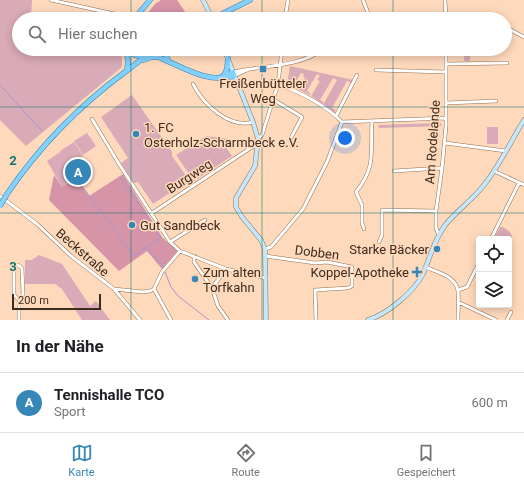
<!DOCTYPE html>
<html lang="de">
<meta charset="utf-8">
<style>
:root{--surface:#fff;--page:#f2f2f2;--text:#202124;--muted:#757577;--line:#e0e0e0;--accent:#3786b8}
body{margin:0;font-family:Roboto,sans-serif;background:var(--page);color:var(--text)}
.controls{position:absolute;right:12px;bottom:12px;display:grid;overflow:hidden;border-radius:4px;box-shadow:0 2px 10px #0003}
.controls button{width:36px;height:36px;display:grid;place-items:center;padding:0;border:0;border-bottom:1px solid var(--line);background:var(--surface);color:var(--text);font:20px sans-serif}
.scale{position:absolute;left:12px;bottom:10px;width:89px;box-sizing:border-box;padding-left:4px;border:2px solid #3d2b1d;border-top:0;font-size:11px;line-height:14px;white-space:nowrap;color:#3d2b1d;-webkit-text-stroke:3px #fed9bc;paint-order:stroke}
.you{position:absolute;left:345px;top:138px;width:14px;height:14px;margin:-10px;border:3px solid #fff;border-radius:50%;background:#1a73e8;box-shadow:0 0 0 6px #1a73e833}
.badge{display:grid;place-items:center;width:26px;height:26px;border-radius:50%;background:var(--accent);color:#fff;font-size:13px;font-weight:700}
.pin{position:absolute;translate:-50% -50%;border:2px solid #fff;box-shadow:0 1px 4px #0006}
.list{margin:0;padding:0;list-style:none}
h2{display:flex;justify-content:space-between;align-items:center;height:52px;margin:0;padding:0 16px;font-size:17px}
h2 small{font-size:13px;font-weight:400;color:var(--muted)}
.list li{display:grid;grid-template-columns:26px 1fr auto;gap:12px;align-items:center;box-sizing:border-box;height:60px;padding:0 16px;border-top:1px solid var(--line)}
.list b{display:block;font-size:15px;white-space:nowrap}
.list p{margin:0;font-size:13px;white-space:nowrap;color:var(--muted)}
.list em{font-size:13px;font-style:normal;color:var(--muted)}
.icon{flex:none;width:22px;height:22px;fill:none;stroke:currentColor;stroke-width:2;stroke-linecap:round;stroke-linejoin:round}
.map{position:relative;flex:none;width:524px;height:320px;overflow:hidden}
.search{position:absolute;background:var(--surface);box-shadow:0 2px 10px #0003;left:12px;right:12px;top:12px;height:44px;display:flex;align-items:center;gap:10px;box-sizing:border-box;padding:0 14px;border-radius:22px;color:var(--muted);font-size:15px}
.sheet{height:112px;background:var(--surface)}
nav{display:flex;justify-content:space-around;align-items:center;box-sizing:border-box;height:56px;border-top:1px solid var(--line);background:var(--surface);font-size:11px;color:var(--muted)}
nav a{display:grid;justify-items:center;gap:2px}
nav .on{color:var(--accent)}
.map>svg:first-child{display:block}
.green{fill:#d9aab7}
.forest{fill:#d694a8}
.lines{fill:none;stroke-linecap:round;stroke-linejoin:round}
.stream{stroke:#a996ce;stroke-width:1}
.street-casing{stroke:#976e4c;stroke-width:4}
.secondary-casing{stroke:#976e4c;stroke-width:5}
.primary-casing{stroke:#3483af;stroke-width:5.5}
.street{stroke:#fff;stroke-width:3}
.secondary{stroke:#c1e8fe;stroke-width:4}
.primary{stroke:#82d1fe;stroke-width:4.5}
.secondary-bridge-casing{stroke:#976e4c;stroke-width:5;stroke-linecap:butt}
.primary-bridge-casing{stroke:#3483af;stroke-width:5.5;stroke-linecap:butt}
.secondary-bridge{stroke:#c1e8fe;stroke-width:4}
.primary-bridge{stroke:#82d1fe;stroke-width:4.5}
.grid{fill:none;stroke:#0f766e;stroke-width:1;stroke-opacity:0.55}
.poi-dot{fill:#3786b8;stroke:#fed9bc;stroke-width:1.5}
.labels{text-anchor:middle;stroke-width:3;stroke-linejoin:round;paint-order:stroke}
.poi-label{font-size:13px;fill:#3d2b1d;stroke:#fed9bc;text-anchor:start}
.street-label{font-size:13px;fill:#3d2b1d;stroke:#fed9bc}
.grid-label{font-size:13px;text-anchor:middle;font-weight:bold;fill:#0f766e;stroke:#fed9bc;stroke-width:3;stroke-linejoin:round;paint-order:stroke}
</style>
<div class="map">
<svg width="524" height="320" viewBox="0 0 524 320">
<rect width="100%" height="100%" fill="#fed9bc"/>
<path class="green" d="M0,0H32L31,16L46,19H19V49H122V67L26,146L0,120Z
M464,50H470V61H464Z
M290,66L353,80L351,84L350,82L347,81L332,108L336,110L334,114L323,105L337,80L333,78L320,100L324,102L322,104L311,96L320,81L317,80L320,76L317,74L307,91L311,94L310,95L298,89L305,78L303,76L304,74L301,73L294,85L298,88L297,89L287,85Z
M132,95L172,152V156L189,180L153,204L138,182L134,183L121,163L128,158L101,117Z
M441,123V126L379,128L378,125Z
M487,127H498V144H487Z
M87,133L96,146L83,155L74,141Z
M206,136L228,139L227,149L232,156L194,181L176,155Z
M74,142L83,156L63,170L70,181L62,187L47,161L60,152L62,153L60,151Z
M500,227H503L510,232L512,236L509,243V239H494Z
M39,255L62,264L90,306L96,301L110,320H82L62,289L55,284H25V260H32Z"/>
<path class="forest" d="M161,0H177L190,19H143L155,4Z
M123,174L162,237L177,251L162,269L147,251L119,271L49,200L54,175L62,187L73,180L76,183L79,182L89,196Z"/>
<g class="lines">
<path class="stream" d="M0,85L42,131
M76,183L79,182L134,256L161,237L120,177
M146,248L163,266
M165,272L171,287L178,296L209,320"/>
<g class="street-casing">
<path id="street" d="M51,0L119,15L118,19
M363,0L370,18
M445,0L446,19
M285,19L288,0
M365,19L370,18L385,19
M505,27L524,37
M446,64L507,63
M376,70L446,72
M233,72C263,65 297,68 324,49
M234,76L247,70
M193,84C203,104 229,129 253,122
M278,84C302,93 324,104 342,122
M274,100L302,117L291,138
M446,103L496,101
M336,116L357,75
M92,119L119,164L170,242L180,251L226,269L266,278
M342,122L446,118
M258,139L262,135L278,84L282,49
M445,143L506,151
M394,171L442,168
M494,171L524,185
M0,196L37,224L71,256L114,289L140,320
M152,213L252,147L258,146
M364,229L362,223V205L356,192C377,166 370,151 372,121
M439,235L436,228V211L442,168L446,126V49
M491,239L519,183
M170,242L205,220
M379,242L382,235V210L436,211
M265,249L271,247L303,209L327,162L342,122
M194,256V262L212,288
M265,256L315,263L327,262L352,267V286L348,288L315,290L316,320
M425,267C437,272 456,276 458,291C459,300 458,311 458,320
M226,269L212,288L218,306L228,320
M352,276L377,272
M114,289L143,292L150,291L154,289L162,272L180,251
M154,289L171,320
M458,290L467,287L479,263
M19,300L14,295V266L18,265L22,268L23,294L19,300V320
M458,302L496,320
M507,320L511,312"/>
</g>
<g class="secondary-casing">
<path id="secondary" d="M203,0L210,14
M224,49L253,122L258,139L255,166L236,198V207L242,217L261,240L265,249L266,320
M368,320C387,314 414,292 423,274C430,257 435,238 446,224C458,210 473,199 484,185C500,165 511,141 524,120"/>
</g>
<g class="primary-casing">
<path id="primary" d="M134,19L150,0
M212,19L250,0
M126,49L128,61L127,70
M127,49C133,56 138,57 146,55
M164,49L165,53L169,62
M143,60L152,57H158C183,67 207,84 234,76
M224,75L227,69L228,58
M218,78L233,72
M7,194C39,147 79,106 125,72C135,64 146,56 157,49"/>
</g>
<use href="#street" class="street"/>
<use href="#secondary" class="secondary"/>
<use href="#primary" class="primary"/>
<g class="secondary-bridge-casing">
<path id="secondary-bridge" d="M210,14L212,19"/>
</g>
<g class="primary-bridge-casing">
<path id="primary-bridge" d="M0,206L7,194"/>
</g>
<use href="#secondary-bridge" class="secondary-bridge"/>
<use href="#primary-bridge" class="primary-bridge"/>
</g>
<path class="grid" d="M131,0V19M262,0V19M393,0V19M131,49V320M262,49V320M393,49V320M0,107H524M0,213H524"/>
<g class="poi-dot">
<rect x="259" y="65" width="8" height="8" rx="2"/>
<circle cx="136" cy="134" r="4"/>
<circle cx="132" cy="225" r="4"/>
<circle cx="437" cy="249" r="4"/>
<path d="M415 266h4v4h4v4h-4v4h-4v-4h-4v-4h4z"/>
<circle cx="195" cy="279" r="4"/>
</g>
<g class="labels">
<g class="poi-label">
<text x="263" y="88" text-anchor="middle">Freißenbütteler<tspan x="263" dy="15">Weg</tspan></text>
<text x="144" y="132">1. FC<tspan x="144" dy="15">Osterholz-Scharmbeck e.V.</tspan></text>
<text x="140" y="230">Gut Sandbeck</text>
<text x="429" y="254" text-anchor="end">Starke Bäcker</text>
<text x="203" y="277">Zum alten<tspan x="203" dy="15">Torfkahn</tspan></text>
<text x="409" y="277" text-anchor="end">Koppel-Apotheke</text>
</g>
<g class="street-label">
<text transform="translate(432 142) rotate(-86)" y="5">Am Rodelande</text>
<text transform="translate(189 176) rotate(-33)" y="5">Burgweg</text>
<text transform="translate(83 252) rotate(41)" y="5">Beckstraße</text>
<text transform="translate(317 252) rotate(7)" y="5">Dobben</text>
</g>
</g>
<g class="grid-label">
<text x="13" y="165">2</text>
<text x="13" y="271">3</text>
</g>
</svg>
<div class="controls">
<button><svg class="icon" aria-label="locate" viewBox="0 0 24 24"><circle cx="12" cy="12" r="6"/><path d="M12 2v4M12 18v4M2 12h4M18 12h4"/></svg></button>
<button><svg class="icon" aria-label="layers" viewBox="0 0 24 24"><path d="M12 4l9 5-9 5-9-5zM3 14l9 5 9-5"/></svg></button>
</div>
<div class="scale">200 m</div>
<div class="you"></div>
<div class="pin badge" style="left:78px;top:172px">A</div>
<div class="search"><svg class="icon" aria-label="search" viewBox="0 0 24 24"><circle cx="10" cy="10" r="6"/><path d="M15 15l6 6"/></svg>Hier suchen</div>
</div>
<section class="sheet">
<h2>In der Nähe<small></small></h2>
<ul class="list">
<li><span class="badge">A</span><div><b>Tennishalle TCO</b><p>Sport</p></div><em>600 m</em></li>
</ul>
</section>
<nav>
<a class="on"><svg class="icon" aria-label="map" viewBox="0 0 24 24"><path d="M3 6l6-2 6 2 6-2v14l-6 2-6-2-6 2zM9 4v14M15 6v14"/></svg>Karte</a>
<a><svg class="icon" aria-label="directions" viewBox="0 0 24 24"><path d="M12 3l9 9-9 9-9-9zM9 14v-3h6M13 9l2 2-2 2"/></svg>Route</a>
<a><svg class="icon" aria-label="saved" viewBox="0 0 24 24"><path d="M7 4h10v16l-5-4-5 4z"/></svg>Gespeichert</a>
</nav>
